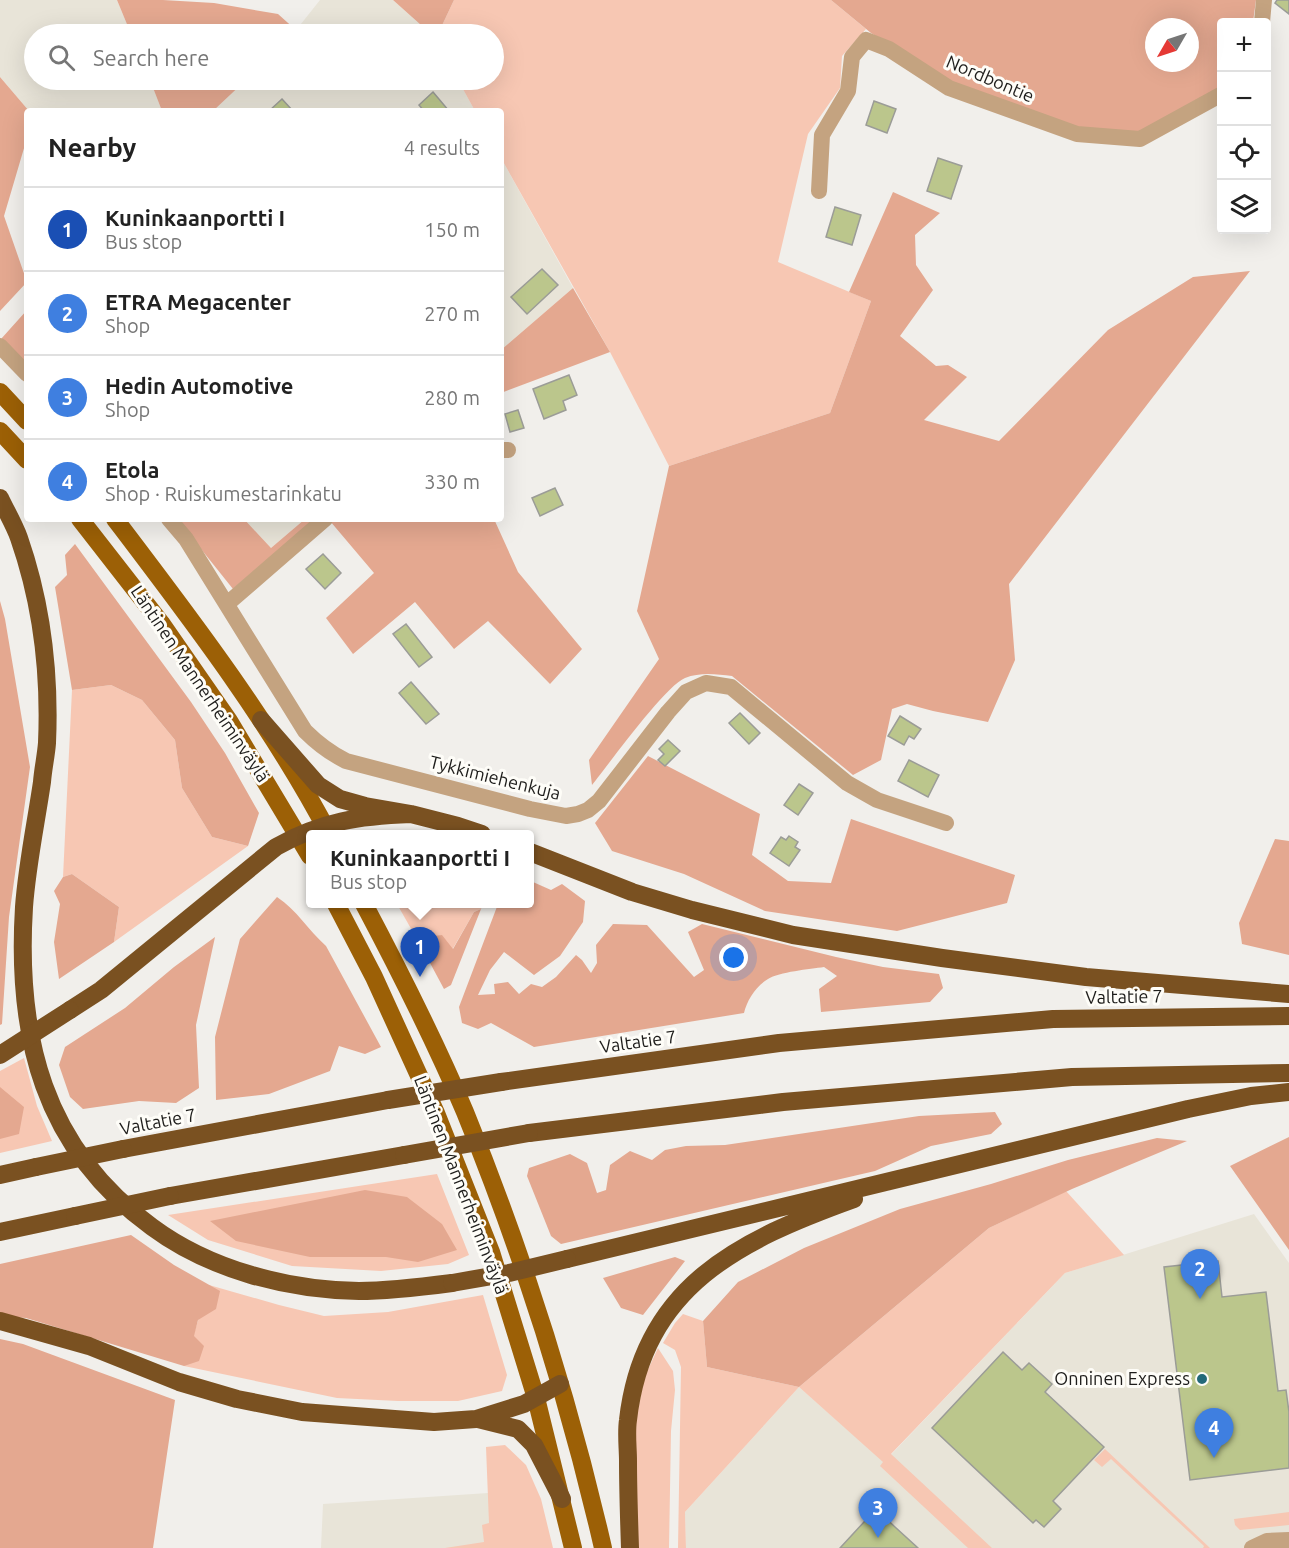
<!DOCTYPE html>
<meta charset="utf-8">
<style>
:root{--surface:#fff;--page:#f6f6f6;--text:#222;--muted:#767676;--line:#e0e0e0;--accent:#236979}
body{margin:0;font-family:Ubuntu,sans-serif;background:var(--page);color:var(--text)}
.controls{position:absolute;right:18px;top:18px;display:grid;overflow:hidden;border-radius:6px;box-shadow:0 6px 24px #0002}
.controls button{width:54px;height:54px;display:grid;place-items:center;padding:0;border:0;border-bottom:2px solid var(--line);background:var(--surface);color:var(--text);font:30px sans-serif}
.compass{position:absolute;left:1145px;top:18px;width:54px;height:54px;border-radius:50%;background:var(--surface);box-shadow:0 6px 24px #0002;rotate:231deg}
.you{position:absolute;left:734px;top:958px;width:21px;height:21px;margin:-15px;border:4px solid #fff;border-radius:50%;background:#1a73e8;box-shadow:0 0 0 9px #1a73e833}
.badge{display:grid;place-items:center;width:39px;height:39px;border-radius:50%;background:var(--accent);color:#fff;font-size:20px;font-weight:700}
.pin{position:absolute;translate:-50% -50px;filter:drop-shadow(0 2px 3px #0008)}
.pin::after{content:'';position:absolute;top:32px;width:21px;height:18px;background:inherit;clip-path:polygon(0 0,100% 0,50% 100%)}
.popup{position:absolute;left:306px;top:830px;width:228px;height:78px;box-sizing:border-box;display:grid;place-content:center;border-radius:6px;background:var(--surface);filter:drop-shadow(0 2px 4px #0005);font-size:20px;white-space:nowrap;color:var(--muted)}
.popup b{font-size:22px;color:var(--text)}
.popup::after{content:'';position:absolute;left:50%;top:100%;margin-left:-12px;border:12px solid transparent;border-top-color:var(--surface)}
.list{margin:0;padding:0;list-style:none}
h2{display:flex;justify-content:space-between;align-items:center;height:78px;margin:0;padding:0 24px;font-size:26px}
h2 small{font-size:20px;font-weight:400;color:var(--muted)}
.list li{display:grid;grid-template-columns:39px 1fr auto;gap:18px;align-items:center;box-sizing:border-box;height:84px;padding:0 24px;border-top:2px solid var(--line)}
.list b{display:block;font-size:22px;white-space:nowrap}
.list p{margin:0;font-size:20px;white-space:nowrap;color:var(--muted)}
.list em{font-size:20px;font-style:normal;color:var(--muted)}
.icon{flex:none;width:33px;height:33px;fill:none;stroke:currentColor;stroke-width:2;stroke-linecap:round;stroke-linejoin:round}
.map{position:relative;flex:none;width:1289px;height:1548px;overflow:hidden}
.search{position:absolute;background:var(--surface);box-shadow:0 6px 24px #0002;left:24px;top:24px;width:480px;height:66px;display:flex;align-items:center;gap:15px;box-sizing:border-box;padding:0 21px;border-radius:33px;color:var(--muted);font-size:22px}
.panel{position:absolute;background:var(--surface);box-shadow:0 6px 24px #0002;left:24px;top:108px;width:480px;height:414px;border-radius:6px}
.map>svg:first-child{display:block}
.built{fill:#e8e4d8}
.green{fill:#f7c7b3}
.forest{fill:#e4a890;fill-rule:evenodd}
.building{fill:#bbc68c;stroke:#9b9c97;stroke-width:1.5}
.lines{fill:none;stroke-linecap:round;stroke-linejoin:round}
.minor{stroke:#c4a380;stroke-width:16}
.primary{stroke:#9c6006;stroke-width:18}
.motorway{stroke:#7a5121;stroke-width:18}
.motorway-bridge{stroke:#7a5121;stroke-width:18}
.poi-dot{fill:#236979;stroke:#fefdf8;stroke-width:2}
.labels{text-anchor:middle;stroke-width:6;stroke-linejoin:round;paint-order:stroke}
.street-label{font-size:18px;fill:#1e1d1b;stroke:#fefdf8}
.poi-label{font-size:18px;fill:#1e1d1b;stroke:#fefdf8;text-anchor:end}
</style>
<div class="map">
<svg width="1289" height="1548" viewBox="0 0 1289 1548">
<rect width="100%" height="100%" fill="#f1efeb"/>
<path class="built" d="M0,0H117L131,34H34V80H150L162,111H29L0,77Z
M320,0H393L431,34H293Z
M246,80H458L475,111H213Z
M501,158L573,288L501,350Z
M244,519H305L271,548Z
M1254,1214L1289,1263V1548H686L685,1512L799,1387L884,1462L1065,1273Z
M488,1493L498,1548H321L323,1504Z"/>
<path class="green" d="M454,0H831L866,29L842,56L840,88L808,134L778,262L871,301L830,413L669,466L610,352L501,158V111H475L458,80H494V34H438Z
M111,685L142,700L175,740L182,788L212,837L248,846L114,942L119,907L72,874L63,877L72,690Z
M397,904H484L481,909L474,912L452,950L434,936L422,948Z
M24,1058L37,1106L52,1141L0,1153V1071Z
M437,1174L469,1255L448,1264L381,1271L292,1266L208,1240L168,1215Z
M1066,1191L1124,1255L1065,1273L891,1454L992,1548H968L880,1466L883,1462L799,1387L685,1512L686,1548H678L681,1367L675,1350L663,1343L675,1323L683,1314L703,1321L707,1367L799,1387L989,1228Z
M209,1285L279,1305L324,1316L388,1312L483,1295L507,1375L502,1391L458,1401H398L337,1398L184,1366Z
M658,1348L673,1371L675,1390L671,1431L669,1548H638L636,1512V1419L644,1378Z
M505,1445L526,1465L541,1499L553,1548H445L484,1542L482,1525L489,1523L486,1447Z
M1105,1449L1210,1548H1203L1204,1546L1111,1459L1102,1467L1094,1460Z
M1289,1512V1525L1240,1530L1235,1525L1234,1519Z"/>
<path class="forest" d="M117,0H163L214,3L278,14L297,31L293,34H131Z
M393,0H454L438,34H431Z
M831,0H1256L1253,22H1222L1220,87L1139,132L1077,128L952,83L871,33ZM1154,27H1190V63H1154Z
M0,77L29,111H27V138L4,216L27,282L0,311Z
M150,80H246L213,111H162Z
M893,192L940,213L915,235L916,265L933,290L900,336L936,366L948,365L967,377L924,420L999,441L1108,330L1193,277L1250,271L1009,584L1015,660L988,722L933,711L907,704L892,709L881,760L853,775L732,676C716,674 700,672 685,678C665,686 609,764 592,785L589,760L659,659L637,611L669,466L830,413L871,301L849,292Z
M573,288L610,352L501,393V350Z
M27,310V366L1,339Z
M177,519H244L271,548L305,519H315L233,589Z
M332,519H494L518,572L582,649L550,684L488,621L454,649L415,602L353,654L326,618L374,573L330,521Z
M75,544L191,702L225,753L259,813L248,846L212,837L182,788L175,740L142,700L111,685L72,690L55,587L67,575L65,555Z
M0,601L5,619L30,767L9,917L2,1024L0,1025Z
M648,756L760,814L752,855L788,881L831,883L851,819L1015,875L1007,903L897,931L765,911L684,874L612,851L595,823Z
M1275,839L1289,841V955L1242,944L1239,923Z
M72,874L119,907L114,942L59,979L54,942L60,904L54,891L63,877Z
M530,878L533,882L551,890L562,884L585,901L583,922L560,956L534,975L504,952L490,970L478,995L495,994L494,984L508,982L519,994L531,984L542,987L556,977L576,955L582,960L591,973L597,963L596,945L613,924L647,925L694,977L704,970L688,932L702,924L836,957L883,967L939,974L943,988L930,1002L821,1012L819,989L837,976L824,967C810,969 779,972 768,979C756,986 747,1000 744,1013L534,1047L491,1023L478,1029L462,1023L459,1007L498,904H530Z
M277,897C297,910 308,930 326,946L381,1047L365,1054L339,1046L330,1071L269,1094L216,1100L215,1037L240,939Z
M481,909L451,985L444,989L422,948L434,936L442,935L453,949L474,912Z
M215,937L196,1025L199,1088L176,1103L139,1101L83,1109L70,1097L59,1065L65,1047L125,1008L174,967Z
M0,1087L24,1107L19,1134L0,1139Z
M995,1112L1002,1124L991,1134L931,1146L875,1171L561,1244L551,1236L527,1176L529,1168L570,1154L587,1163L597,1193L606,1190L610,1165L630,1151L652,1160L665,1150L686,1146L725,1145L919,1116Z
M1289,1137V1250L1230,1166Z
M1157,1138L1187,1141L1072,1189L989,1228L799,1387L707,1367L703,1321L738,1282L804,1248L900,1209L991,1184L1068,1160Z
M365,1190L407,1197L442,1224L457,1250L418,1262L386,1257H310L236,1241L210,1221Z
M131,1235L174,1265L220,1291L216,1309L198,1320L194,1336L204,1346L199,1361L184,1366L26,1318L0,1316V1264Z
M675,1257L685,1261L643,1315L621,1308L603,1278Z
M0,1339L23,1344L175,1400L153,1548H0Z"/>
<path class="building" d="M1277,0H1289V14L1275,3Z
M433,92L449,111H424L419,105Z
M282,99L293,111H269Z
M874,101L896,109L887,133L866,125Z
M938,158L962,166L951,199L927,191Z
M835,207L861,215L852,245L826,237Z
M542,269L558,285L527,314L511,297Z
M569,375L577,395L563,401L566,410L544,419L533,389Z
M518,410L524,428L510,432L505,414Z
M555,488L563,505L540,516L532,498Z
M323,554L341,573L325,589L306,569Z
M406,624L432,657L419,667L393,634Z
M411,682L439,714L426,724L399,693Z
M740,713L760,733L749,744L729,723Z
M900,716L921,729L914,739L909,736L904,745L888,736Z
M668,740L680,751L665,766L658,760L664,754L659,749Z
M909,760L939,775L928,797L898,781Z
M799,784L813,793L798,815L784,805Z
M789,836L798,842L795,847L800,850L789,866L770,853L781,837L786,840Z
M1218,1261L1222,1297L1266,1292L1278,1391L1286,1390L1289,1412V1468L1190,1480L1164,1267Z
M1003,1352L1022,1370L1029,1363L1052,1384L1045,1392L1104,1447L1053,1501L1061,1509L1044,1527L1036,1520L1033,1523L932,1428Z
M876,1509L895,1527L918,1548H840Z"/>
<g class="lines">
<path class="minor" d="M1262,22L1264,0
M819,191L822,135L848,91L852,57L866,40L889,49L949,88L1077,134L1140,139L1222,94
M0,346L27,374
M501,450H508
M169,519L186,539L305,731C318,744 330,753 346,761L530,809L566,816L578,814L588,810L599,801L668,712L686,692L706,683L731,687L847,783L877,800L946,823
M227,604L325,519
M1252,1548L1267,1541L1289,1540"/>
<path class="primary" d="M0,392L27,421
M0,431L27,460
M80,519L161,623L229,721L310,856
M115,519C191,619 270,722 329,834
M336,904L374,977L436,1113L491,1252L536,1398L573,1548
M364,904C400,972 435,1041 465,1112C522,1252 569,1400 603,1548"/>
<path class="motorway" d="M0,498C6,511 14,524 19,538C42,604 50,674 47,743C46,756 43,769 42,782C36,823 27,865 24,907C16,1036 43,1148 152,1227C210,1270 288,1290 359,1291C390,1291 421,1287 452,1283
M261,720L318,785L340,799L365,806L411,814L458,826L482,834
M530,852L632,892L692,910L793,935L942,958L1086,977L1289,994
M70,1010L101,990L276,847C322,821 359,816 411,814
M501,1082L779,1043L1053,1019L1289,1016
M529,1133L783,1102L1072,1077L1289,1073
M123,1149L388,1100
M0,1175L36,1167
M170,1196L404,1155
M0,1232L75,1216
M567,1259L1188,1109L1251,1096L1289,1092
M0,1321L89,1346L179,1382L237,1399L302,1412L434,1422L476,1419L524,1404L560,1384
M478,1419L518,1429L534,1445L562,1499
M630,1548C629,1519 628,1490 628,1461C628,1448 626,1433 628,1420C643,1286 740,1240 854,1199"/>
<path class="motorway-bridge" d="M0,1055L70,1010
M388,1100L501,1082
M404,1155L529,1133
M36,1167L123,1149
M75,1216L170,1196
M452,1283L509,1273L567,1259"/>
</g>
<circle class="poi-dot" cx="1202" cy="1379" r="6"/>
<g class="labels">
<g class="street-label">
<text transform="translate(990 79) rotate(23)" y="6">Nordbontie</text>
<text transform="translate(200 684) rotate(56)" y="6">Läntinen Mannerheiminväylä</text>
<text transform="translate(495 778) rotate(14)" y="6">Tykkimiehenkuja</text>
<text transform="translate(1124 997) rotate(-1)" y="6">Valtatie 7</text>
<text transform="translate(638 1042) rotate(-8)" y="6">Valtatie 7</text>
<text transform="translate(158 1122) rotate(-11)" y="6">Valtatie 7</text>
<text transform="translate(461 1185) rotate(69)" y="6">Läntinen Mannerheiminväylä</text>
</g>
<g class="poi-label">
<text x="1190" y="1385">Onninen Express</text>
</g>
</g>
</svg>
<div class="controls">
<button>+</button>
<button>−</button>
<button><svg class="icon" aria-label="locate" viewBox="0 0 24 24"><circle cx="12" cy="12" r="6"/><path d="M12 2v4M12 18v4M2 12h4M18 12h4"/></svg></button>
<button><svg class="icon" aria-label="layers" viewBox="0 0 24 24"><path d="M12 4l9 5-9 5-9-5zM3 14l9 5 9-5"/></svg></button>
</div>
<svg class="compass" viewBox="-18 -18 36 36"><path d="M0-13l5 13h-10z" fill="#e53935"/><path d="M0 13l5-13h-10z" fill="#767676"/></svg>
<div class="you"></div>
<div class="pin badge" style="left:420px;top:977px;background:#1a4fb4">1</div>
<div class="popup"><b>Kuninkaanportti I</b>Bus stop</div>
<div class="pin badge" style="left:1200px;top:1299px;background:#3f7fe0">2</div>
<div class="pin badge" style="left:878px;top:1538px;background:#3f7fe0">3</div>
<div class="pin badge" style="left:1214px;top:1458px;background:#3f7fe0">4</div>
<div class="search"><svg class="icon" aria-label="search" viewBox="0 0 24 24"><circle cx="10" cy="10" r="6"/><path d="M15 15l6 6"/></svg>Search here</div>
<section class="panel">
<h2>Nearby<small>4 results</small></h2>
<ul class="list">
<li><span class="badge" style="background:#1a4fb4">1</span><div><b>Kuninkaanportti I</b><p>Bus stop</p></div><em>150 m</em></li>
<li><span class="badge" style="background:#3f7fe0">2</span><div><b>ETRA Megacenter</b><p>Shop</p></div><em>270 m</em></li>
<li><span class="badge" style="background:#3f7fe0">3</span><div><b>Hedin Automotive</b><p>Shop</p></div><em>280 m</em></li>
<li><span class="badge" style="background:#3f7fe0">4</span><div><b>Etola</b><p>Shop · Ruiskumestarinkatu</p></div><em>330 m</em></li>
</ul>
</section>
</div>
